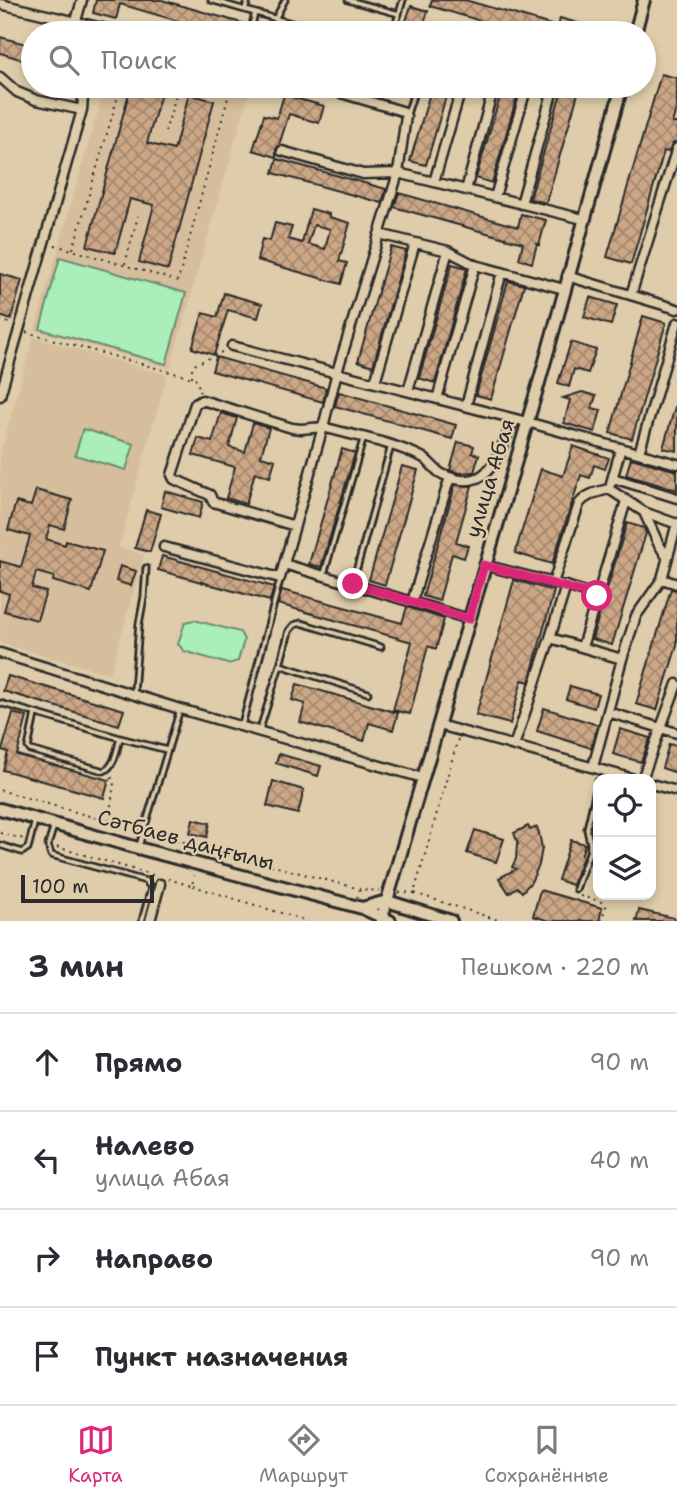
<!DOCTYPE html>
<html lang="ru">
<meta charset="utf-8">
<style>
:root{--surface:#fff;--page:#f2f2f3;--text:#2b2b33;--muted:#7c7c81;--line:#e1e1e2;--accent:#db2777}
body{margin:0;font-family:"Shantell Sans",sans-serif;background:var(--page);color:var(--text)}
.controls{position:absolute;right:21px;bottom:21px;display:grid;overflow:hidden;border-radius:14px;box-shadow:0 4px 10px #0003}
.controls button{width:63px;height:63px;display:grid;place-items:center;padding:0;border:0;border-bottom:2px solid var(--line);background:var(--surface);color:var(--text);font:35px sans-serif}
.scale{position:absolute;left:21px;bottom:18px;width:133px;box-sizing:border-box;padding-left:7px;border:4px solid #2b2b2b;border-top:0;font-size:19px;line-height:24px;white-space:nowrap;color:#2b2b2b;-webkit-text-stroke:5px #deccaa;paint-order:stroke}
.stop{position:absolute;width:21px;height:21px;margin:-16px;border:5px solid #db2777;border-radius:50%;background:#fff}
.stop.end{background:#db2777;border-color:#fff;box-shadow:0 2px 7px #0008}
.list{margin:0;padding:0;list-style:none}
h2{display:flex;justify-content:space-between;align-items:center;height:91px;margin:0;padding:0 28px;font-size:30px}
h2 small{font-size:23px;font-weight:400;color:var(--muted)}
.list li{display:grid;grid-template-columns:46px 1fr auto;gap:21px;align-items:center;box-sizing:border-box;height:98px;padding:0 28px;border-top:2px solid var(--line)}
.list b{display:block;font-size:26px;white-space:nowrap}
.list p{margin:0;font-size:23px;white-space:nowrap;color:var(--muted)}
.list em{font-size:23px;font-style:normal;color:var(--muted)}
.icon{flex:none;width:38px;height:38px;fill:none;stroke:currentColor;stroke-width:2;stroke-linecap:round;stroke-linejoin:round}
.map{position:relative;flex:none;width:677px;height:921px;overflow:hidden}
.search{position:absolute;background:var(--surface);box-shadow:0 4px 10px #0003;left:21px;right:21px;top:21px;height:77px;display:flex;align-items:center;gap:18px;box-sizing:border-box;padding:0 24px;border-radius:38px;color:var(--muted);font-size:26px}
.sheet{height:483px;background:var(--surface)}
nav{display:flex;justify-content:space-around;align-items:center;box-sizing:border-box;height:98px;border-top:2px solid var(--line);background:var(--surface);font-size:19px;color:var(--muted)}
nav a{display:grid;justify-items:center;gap:4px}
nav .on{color:var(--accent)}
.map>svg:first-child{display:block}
.built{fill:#d6be9d}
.garden{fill:#aaeeb9;stroke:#6a8c72;stroke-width:2}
.building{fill:url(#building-cross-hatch);stroke:#2b2b2b;stroke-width:2;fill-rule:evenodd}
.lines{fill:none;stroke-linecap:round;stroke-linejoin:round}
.lane-casing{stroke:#2b2b2b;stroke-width:9}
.street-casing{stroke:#2b2b2b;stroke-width:13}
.secondary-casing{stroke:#2b2b2b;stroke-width:16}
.path{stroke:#2b2b2b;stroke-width:2;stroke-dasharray:2 5;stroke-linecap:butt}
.lane{stroke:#deccaa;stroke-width:3.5}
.street{stroke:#deccaa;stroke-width:8}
.secondary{stroke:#deccaa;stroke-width:10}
.route{stroke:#db2777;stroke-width:9}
.labels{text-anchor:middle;stroke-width:5;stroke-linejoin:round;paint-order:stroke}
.street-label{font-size:21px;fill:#2b2b2b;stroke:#deccaa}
</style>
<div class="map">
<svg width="677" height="921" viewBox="0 0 677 921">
<defs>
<pattern id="building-cross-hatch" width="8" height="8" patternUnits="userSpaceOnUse" patternTransform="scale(1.75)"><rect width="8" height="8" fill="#cca786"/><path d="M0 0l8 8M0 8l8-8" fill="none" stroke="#a6886e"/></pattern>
</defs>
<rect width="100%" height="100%" fill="#deccaa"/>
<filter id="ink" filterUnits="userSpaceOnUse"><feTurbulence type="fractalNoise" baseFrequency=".0143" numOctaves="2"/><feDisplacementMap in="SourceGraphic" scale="14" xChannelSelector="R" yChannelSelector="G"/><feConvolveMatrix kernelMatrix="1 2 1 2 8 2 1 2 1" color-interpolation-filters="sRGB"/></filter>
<g filter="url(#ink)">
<path class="built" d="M105,86H251L170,368L35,330Z
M33,337L167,375L119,547L144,555L110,674L0,643V455Z"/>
<path class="garden" d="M60,257L186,293L166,364L40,329Z
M83,429L134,444L126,470L75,455Z
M194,620L240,632L244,640L238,661L228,664L184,651L178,644L185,622Z"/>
<path class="building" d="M96,0H162L245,24L242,33H219L120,4L116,19L93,13Z
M432,0H465L558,27L560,18L606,31V33H522L430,6Z
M411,6L428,11L421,33H402Z
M0,37L33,46V63L0,53Z
M661,74L677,78V106L672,123H677V142L672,144L669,152L664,151L631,264L607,257Z
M131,86H163L147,143L174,150L189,94L214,101L168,270L139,262L154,205L130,199L115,253L87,246Z
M432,86H449L426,165L410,161Z
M503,86H520L492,183L476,178Z
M563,86L579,90L546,203L530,199Z
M284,95L324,106L319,123L289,114L279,145L276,149V157L253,150L264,115L277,118Z
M277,159L386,189L382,203L273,173Z
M399,193L518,227L521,214L546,220L539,245L537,244L532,263L519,259L523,243L394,207Z
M311,209L329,214V217L350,223L339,261L347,263L341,284L257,260L262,239L270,241L275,223L292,227L288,239L302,243ZM314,225L330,229L325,249L308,244Z
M391,247L406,251L373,366L358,361Z
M452,264L467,268L435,383L419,378Z
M0,274L22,280L11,320L0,316Z
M508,281L524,285L491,399L476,395Z
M224,293L262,304L258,318L228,310L214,355L192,348L203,313L217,317Z
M590,297L617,305L611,325L584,317Z
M643,316L666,323L632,439L610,433Z
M571,342L596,350L588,373L574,369L569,387L558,383Z
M216,357L326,388L323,402L212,371Z
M339,392L456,425L452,439L335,406Z
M582,392L596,396L592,408L601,410L595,432L564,423L570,400L563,398Z
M675,407H677V451L663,448Z
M221,413L237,418L229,447L245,452L253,423L269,428L261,456L275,460L270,477L255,472L246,504L226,498L235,467L193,455L198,438L212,442Z
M458,442L474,446L472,453L479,455L474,472L459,473L450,470Z
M573,446L609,458L605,469L594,465L590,478L581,475L552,564L515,553L541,469L563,476Z
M342,449L355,453L321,567L309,564Z
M631,458L677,471V490L626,475Z
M402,466L418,470L385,585L369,580Z
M455,485L472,486L456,542L468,546L464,558L452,554L439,601L423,596Z
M36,490L72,500L64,529L50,525L46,539L65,545L66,541L103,551L91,592L53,581L54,577L36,572L32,588L46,592L37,620L4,611L9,594L0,591V561L21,567L30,536L8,530L16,502L31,506Z
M165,491L203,502L199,518L161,507Z
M146,510L161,514L150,552L135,548Z
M627,523L644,528L646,533L612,645L592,639Z
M162,556L274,587L270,601L158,570Z
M120,566L136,571L131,586L116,581Z
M514,580L554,591L529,682L522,680L510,724L476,715Z
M671,589L677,590V645L657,710L636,704Z
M282,590L402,623L407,607L444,619L436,649L428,646L410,714L393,710L412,642L278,604Z
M8,676L124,710L119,725L3,691Z
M297,684L398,713L393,730L369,723L364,741L300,722L305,704L292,700Z
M570,686L598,694L594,708L566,699Z
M544,708L598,725L591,748L537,731Z
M13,713L27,717L17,755L109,780L104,798L3,770L8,752L2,750Z
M620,729L650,738L641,762L613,754Z
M669,744L677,746V773L662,768Z
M279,754L321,766L318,776L276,763Z
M273,781L304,790L298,814L267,806Z
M193,819L210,823L207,837L190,833Z
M528,826L530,830L537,827L539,833L542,848L539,865L531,882L522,892L517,887L509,893L499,878L516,869L512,867L516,859L517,844H518L514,833Z
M475,830L504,839L496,862L467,853Z
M571,840L585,844L581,856L583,857L572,885L558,880Z
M540,890L602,908L599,921H550L533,916Z
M639,910L674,918V921H636Z"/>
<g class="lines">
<g class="lane-casing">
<path id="lane" d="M211,0L245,10L248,0
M348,0L399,14
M245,10L327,33
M275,19L285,0
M250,33L255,13
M393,33L403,0
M407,114L416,86
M324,574L363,440
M353,582L391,446
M280,665L289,631L294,625L301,623L381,647
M134,692L139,624L144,597L146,568
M0,703L120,738L167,750
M35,714L29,743L28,747L30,750L104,771C115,766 117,749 120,738
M242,725L280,580
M260,729L280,665L368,693
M54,826L48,845L51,855L146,881L151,888L142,921
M0,845L22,852L28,848L35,821
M139,846L180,709
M576,889L590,850V843L587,829L598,781"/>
</g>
<g class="street-casing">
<path id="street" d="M0,4L124,33
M78,33L76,21L82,0
M0,77L17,92L36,100L82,110
M317,86L402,111L406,116L398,173L583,219
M282,151L363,174L398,173L337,372L323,427L301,429L292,428L202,400L195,404L172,475L174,479L210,495L213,502L295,526
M434,182L462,86
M466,190L494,86
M495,197L527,86
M521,204L554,86
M379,234L448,251L475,265L564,289
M567,276L677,309
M631,295L677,148
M232,346L527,422L677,464
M375,382L415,243
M408,391L448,251
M0,396L82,110L84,86
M437,399L475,265
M466,406L502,272
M639,453L677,323
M613,478L677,498
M611,483L621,448
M644,512L658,543L667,557
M164,547L280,578L284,564
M484,565L566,586L550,638L622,659L593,767
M662,579L677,584
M553,583L579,504C587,494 597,492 609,489L644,512L677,524
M566,586L597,596
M412,602L450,477
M469,619L284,564L323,427C355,436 391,442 422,457C430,461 434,470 442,474C490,497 498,453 514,419
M582,647L626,501
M0,653L180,709L423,778
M622,659L636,616L662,579L677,523
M608,712L677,733
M439,725L634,779
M514,746L550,638
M642,779L677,684
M651,784L677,791
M150,921L160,884"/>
</g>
<g class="secondary-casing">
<path id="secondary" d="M635,33L644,0
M0,809L138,848L362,908L390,921
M362,908L387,901L451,921
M381,921L538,386L622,86"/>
</g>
<path class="path" d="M165,132L179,86
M55,245L178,281L231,87L225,86
M73,249L121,86
M125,264L138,216
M0,320L12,324
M26,332L192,378L197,380L200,392
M192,377V366L224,351
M458,739L414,893L501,921
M0,790L137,830
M109,820L114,783L110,774
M0,833L24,839
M149,833L360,889
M57,847L156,876
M168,879L192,886L194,875
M193,886L307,921
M399,892L414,893L413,897
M580,896L600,901L606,906L601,921
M357,898L360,889L379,891"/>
<use href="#lane" class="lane"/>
<use href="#street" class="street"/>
<use href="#secondary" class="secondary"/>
</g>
</g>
<g class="lines" filter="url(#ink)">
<path class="route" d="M353,584L469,619L484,565L597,596"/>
</g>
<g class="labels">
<g class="street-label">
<text transform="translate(490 478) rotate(-73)" y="7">улица Абая</text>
<text transform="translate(186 840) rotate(15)" y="7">Сәтбаев даңғылы</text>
</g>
</g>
</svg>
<div class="controls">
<button><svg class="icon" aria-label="locate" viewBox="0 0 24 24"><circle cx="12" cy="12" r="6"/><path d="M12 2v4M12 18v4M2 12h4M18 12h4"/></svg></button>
<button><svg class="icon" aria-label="layers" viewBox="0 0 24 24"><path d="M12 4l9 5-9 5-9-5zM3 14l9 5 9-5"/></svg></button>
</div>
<div class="scale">100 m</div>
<div class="stop" style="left:597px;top:596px"></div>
<div class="stop end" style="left:353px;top:584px"></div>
<div class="search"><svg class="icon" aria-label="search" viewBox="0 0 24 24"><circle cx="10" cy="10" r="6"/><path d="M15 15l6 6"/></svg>Поиск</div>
</div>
<section class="sheet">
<h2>3 мин<small>Пешком · 220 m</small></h2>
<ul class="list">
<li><svg class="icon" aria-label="ahead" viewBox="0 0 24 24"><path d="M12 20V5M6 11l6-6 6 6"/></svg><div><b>Прямо</b></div><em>90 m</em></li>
<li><svg class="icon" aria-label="left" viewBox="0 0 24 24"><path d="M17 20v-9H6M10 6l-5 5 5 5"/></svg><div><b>Налево</b><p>улица Абая</p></div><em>40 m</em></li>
<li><svg class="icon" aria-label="right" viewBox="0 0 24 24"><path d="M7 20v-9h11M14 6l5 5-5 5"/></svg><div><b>Направо</b></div><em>90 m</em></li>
<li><svg class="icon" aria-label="arrive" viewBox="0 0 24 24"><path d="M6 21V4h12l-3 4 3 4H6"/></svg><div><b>Пункт назначения</b></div></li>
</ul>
</section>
<nav>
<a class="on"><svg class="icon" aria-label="map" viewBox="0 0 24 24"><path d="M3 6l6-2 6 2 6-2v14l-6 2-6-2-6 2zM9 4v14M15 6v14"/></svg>Карта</a>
<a><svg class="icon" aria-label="directions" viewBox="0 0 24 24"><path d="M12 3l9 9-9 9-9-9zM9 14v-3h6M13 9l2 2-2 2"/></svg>Маршрут</a>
<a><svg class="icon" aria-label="saved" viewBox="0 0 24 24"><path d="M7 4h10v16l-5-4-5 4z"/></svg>Сохранённые</a>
</nav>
